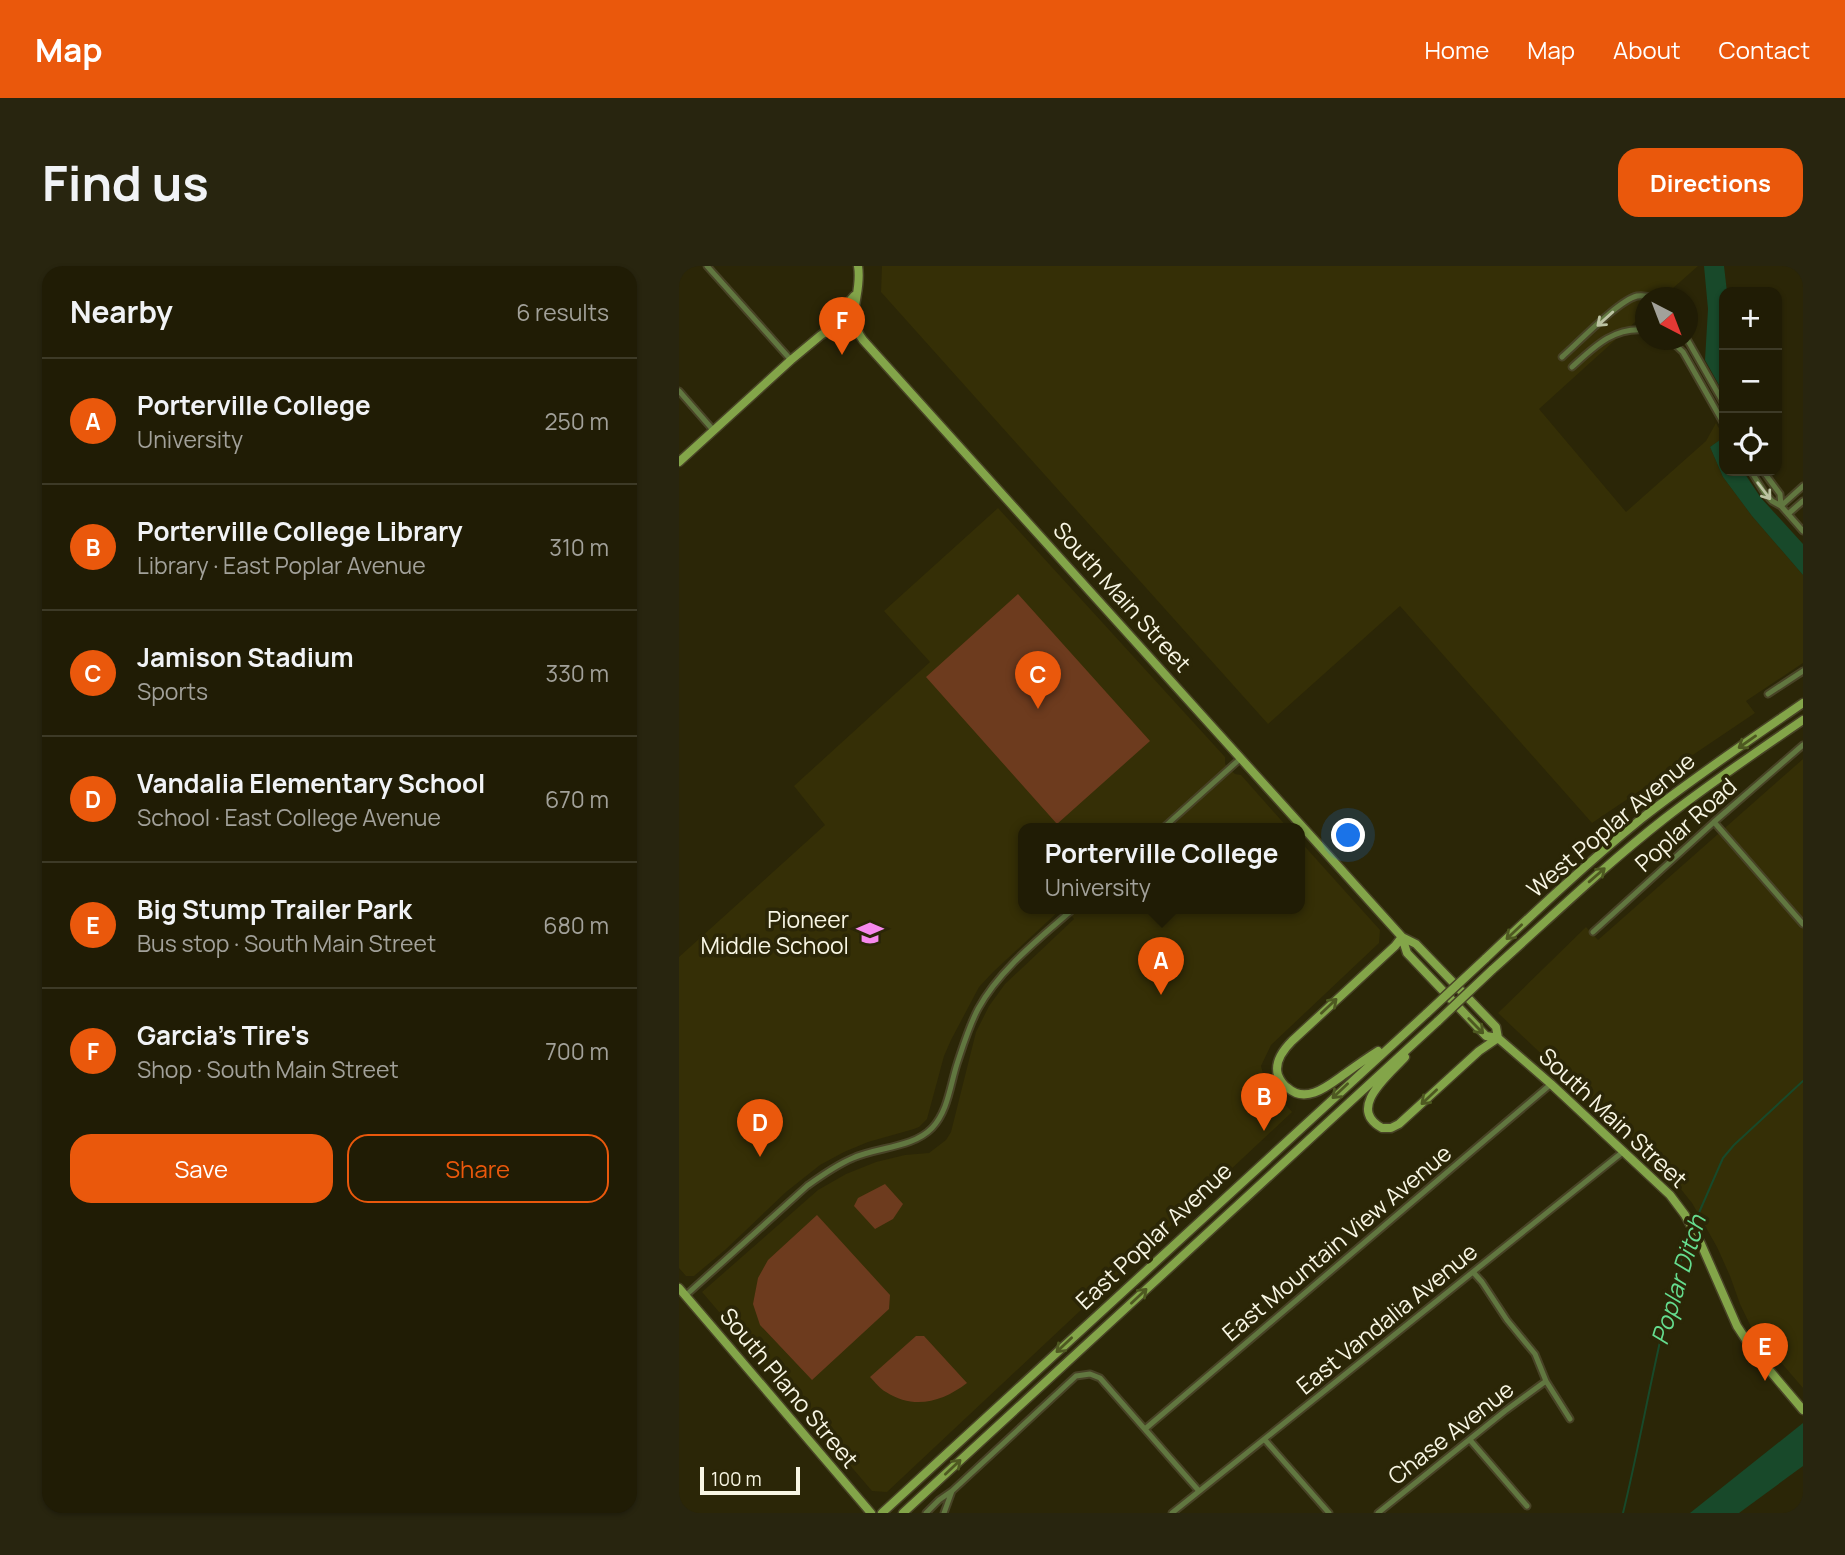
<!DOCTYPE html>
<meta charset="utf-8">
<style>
:root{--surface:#201c05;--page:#28250f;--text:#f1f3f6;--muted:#a2a19a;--line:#3d3a27;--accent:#ea580c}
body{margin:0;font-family:Manrope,sans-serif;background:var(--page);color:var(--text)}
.controls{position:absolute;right:21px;top:21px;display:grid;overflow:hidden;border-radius:14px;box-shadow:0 2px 5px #0004}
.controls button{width:63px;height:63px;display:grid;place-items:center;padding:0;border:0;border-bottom:2px solid var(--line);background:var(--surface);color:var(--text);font:35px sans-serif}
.compass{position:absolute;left:956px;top:21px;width:63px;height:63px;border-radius:50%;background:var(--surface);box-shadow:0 2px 5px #0004;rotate:138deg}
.scale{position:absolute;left:21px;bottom:18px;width:100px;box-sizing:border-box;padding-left:7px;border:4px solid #f8f6e4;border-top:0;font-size:19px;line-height:24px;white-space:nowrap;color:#f8f6e4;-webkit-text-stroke:5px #2b2607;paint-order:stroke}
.you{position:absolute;left:670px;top:570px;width:24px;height:24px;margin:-18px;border:5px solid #fff;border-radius:50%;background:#1a73e8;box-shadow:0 0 0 10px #1a73e833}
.badge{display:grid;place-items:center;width:46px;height:46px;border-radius:50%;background:var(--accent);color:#fff;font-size:23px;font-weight:700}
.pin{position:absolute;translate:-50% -58px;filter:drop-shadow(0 2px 4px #0008)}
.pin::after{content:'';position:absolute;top:37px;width:24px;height:21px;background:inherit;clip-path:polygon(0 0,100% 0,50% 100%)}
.popup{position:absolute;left:339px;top:557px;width:287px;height:91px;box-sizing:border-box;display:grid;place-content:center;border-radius:14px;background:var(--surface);filter:drop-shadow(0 2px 5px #0005);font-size:23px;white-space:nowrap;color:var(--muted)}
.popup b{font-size:26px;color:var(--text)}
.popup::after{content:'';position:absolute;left:50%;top:100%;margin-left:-14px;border:14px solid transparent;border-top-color:var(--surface)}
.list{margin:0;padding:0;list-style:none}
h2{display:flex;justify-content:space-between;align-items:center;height:91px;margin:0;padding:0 28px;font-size:30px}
h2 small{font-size:23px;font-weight:400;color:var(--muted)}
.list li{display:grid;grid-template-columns:46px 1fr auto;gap:21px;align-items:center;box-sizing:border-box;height:126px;padding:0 28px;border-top:2px solid var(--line)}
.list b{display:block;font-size:26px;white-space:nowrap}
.list p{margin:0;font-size:23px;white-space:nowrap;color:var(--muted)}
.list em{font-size:23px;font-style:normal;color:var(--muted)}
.actions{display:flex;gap:14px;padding:21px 28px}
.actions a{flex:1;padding:16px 0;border:2px solid var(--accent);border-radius:21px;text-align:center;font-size:24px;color:var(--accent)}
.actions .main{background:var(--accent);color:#fff}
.icon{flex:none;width:38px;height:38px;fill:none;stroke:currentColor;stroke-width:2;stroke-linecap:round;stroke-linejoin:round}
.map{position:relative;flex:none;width:1124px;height:1247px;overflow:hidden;border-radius:21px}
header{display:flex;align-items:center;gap:42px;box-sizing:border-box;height:98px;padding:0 35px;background:var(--accent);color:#fff}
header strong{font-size:33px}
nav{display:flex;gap:38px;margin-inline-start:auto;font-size:24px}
.intro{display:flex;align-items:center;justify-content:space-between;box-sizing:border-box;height:168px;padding:0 42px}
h1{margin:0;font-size:49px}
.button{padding:18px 32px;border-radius:21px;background:var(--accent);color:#fff;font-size:24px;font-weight:700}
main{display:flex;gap:42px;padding:0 42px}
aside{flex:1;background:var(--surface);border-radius:21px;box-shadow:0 2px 5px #0004}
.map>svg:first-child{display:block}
.built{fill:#352f06}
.green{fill:#6d3b1e}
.water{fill:#18492a}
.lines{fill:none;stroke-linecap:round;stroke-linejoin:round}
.stream{stroke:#18492a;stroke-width:2}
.street-casing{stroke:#484326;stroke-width:9}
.secondary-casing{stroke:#484326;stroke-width:11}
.street{stroke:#617740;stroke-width:5}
.secondary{stroke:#83a549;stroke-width:8}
.secondary-bridge-casing{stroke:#484326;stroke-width:11;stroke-linecap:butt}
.secondary-bridge{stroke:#83a549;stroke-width:8}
.oneway{stroke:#bcc3a2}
.oneway2{stroke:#4e5921}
.labels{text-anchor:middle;stroke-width:7;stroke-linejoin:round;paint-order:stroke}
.street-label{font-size:23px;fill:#f8f6e4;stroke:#2b2607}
.poi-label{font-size:23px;fill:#f8f6e4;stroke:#2b2607;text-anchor:end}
.water-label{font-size:24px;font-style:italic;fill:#65dd8f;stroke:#2b2607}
</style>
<header>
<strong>Map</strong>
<nav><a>Home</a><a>Map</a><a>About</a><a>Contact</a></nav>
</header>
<div class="intro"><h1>Find us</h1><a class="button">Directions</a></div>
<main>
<aside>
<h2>Nearby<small>6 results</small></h2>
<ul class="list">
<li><span class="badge">A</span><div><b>Porterville College</b><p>University</p></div><em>250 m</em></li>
<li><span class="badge">B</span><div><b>Porterville College Library</b><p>Library · East Poplar Avenue</p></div><em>310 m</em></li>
<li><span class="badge">C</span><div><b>Jamison Stadium</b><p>Sports</p></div><em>330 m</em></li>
<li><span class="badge">D</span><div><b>Vandalia Elementary School</b><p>School · East College Avenue</p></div><em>670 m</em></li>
<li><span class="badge">E</span><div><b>Big Stump Trailer Park</b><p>Bus stop · South Main Street</p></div><em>680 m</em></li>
<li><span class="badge">F</span><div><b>Garcia's Tire's</b><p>Shop · South Main Street</p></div><em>700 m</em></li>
</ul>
<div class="actions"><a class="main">Save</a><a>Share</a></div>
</aside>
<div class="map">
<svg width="1124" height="1247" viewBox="0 0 1124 1247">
<rect width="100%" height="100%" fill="#2b2607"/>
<path class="built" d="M203,0H1019L984,31L966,32V47L860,143L947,246L1027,175L1037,157L1045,171L1031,181L1044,211L1073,250L1124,309V397L1067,435L1076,447L913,557L721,340L589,458L202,26Z
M319,242L546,491V498L556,508L562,509L610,563H344V643H382L314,706L300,721L272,774L265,790L248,853L240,861L235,863L189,876L165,886L141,899L107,926L46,984L15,1010H7L0,1002V691L146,559L115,520L251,396L205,345Z
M1124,493V1122L1073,1063L1061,1038L1051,1010L1038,981L1013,937L1001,922L987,906L819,747L907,661L919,674Z
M620,574L701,664L700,677L592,779L582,800L586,815L613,846L208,1226L193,1225L23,1026L139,924L167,908L197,896L226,889L250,887L267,874L272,866L297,766L310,740L326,718L395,653L387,643H620Z"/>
<path class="green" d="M339,328L471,475L378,558L247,411Z
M206,918L224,938L214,953L196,963L175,940L179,932Z
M138,949L211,1029L210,1043L133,1114L81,1059L74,1038L79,1012L89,994Z
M237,1070H245L288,1117C263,1136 235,1144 207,1126C201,1123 196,1116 191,1111Z"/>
<path class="water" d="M1025,0H1045L1048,26H1045V128L1026,94L1029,43Z
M1045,171V205H1064L1082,232L1124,278V309L1073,250L1044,211L1031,181Z
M1124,1157V1200L1060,1247H1011Z"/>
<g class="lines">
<path class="stream" d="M1015,958L1044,892L1055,879L1124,815
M944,1247C967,1153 980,1057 1011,966"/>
<g class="street-casing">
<path id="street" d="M28,0L112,94
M965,64L966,53
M1008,73L1045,138
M991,74L1004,86L1045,158
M883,91C899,77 940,34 958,30C964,29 969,30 975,32
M893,101C915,81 934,61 966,64
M0,125L35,165
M1072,205L1085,226L1093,235L1102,240L1124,265
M1084,205L1101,228L1102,240
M1102,240L1124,220
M1109,248L1124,235
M1089,428L1124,405
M1035,556L1124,658
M483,563L562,492
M914,666L1035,556L1124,479
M794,1006L803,1016L828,1054L856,1088L867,1115L891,1153
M6,1030L128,920C142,910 157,899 174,892C198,881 234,882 253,862C269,845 271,820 278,798C284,780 290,760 299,743C320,704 361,672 394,643
M466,1163L872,818
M586,1174L650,1247
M791,1174L848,1240
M247,1247L260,1234L273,1225L397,1110L411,1108L421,1112L520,1225
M265,1247L273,1225
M493,1247L945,885
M699,1247L826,1145L867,1115"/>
</g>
<g class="secondary-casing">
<path id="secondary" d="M179,0C184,28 165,49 184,74L723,671L737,678L817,761L819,772
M147,63L175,30
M0,196L112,94L142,69L156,60L165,59L177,62
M723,671L728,687L807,770L819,772L872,818L991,929L1006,949L1022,978L1058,1060L1075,1086L1124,1144
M806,693C857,645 908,597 962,553C1014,512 1069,475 1124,437
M813,704C870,653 925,600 985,553C1030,518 1077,486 1124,454
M699,785C688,792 678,799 667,807C651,818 628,839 609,822C604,819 601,814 599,809C595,796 604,784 613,775L716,680L723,671
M726,791C710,809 667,842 703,862H712L720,858L800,785L819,772
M0,1022L192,1247
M203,1247L748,747
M224,1247L759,755"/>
</g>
<use href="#street" class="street"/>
<use href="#secondary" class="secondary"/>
<g class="secondary-bridge-casing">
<path id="secondary-bridge" d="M748,747L806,693
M759,755L813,704"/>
</g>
<use href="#secondary-bridge" class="secondary-bridge"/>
</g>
<defs><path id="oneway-shaft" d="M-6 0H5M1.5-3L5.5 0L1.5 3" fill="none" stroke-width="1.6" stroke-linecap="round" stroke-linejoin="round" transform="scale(1.75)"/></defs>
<g class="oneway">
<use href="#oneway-shaft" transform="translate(926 53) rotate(138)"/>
<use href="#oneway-shaft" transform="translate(1085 225) rotate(53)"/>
</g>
<g class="oneway2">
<use href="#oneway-shaft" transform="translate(1068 476) rotate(145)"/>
<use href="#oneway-shaft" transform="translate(918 609) rotate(-41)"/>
<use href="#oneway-shaft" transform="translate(835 666) rotate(137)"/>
<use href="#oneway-shaft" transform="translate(650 740) rotate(-43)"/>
<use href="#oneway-shaft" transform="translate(797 760) rotate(46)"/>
<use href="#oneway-shaft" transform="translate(661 825) rotate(137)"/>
<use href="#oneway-shaft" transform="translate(750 831) rotate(137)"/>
<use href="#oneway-shaft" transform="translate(460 1030) rotate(-43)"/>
<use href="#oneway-shaft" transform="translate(385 1079) rotate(137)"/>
<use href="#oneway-shaft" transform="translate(274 1201) rotate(-43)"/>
</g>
<defs>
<g id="school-bare" transform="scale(2.1)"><path d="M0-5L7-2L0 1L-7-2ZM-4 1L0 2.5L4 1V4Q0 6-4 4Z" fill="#f689ed" stroke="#2b2607" stroke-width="2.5" paint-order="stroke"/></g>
</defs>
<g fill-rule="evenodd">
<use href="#school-bare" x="191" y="667"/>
</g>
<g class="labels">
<g class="street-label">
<text transform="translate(443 331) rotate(48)" y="8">South Main Street</text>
<text transform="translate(932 559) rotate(-40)" y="8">West Poplar Avenue</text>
<text transform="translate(1007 559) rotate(-42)" y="8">Poplar Road</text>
<text transform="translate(934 852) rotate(43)" y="8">South Main Street</text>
<text transform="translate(475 970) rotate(-43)" y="8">East Poplar Avenue</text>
<text transform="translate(658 977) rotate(-40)" y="8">East Mountain View Avenue</text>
<text transform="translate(708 1053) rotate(-39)" y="8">East Vandalia Avenue</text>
<text transform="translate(110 1122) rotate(50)" y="8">South Plano Street</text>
<text transform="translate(772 1167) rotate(-38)" y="8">Chase Avenue</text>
</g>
<g class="poi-label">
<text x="170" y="662">Pioneer<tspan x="170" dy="26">Middle School</tspan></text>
</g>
<g class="water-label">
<text transform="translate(1000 1014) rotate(-73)" y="8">Poplar Ditch</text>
</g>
</g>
</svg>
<div class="controls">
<button>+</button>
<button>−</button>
<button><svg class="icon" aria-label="locate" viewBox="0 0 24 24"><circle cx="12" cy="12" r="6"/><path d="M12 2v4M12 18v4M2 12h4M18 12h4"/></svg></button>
</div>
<svg class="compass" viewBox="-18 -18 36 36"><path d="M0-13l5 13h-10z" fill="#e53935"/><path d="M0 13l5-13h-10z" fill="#a2a19a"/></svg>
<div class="scale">100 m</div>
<div class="you"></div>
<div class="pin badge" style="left:482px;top:729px">A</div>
<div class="popup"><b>Porterville College</b>University</div>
<div class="pin badge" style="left:585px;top:865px">B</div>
<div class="pin badge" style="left:359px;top:443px">C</div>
<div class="pin badge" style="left:81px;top:891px">D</div>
<div class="pin badge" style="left:1086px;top:1115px">E</div>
<div class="pin badge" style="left:163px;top:89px">F</div>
</div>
</main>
